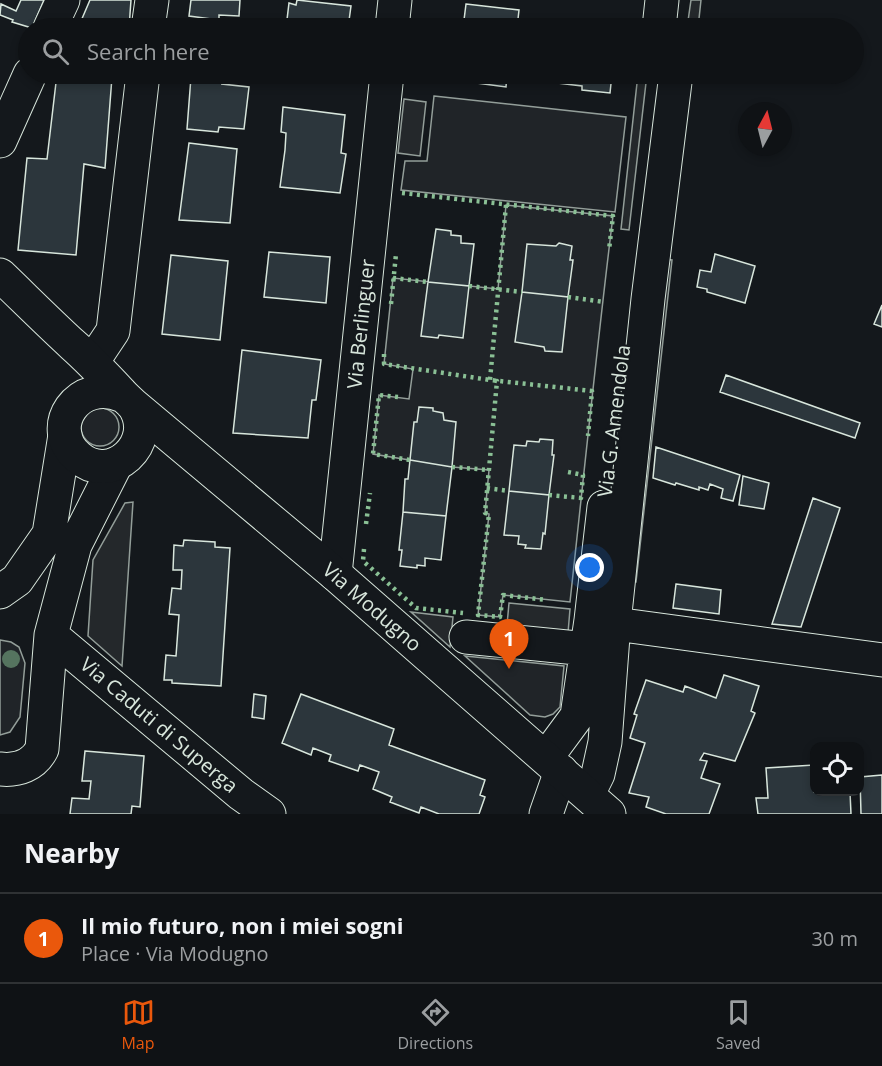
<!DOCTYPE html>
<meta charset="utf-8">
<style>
:root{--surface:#0f1215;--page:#181b1e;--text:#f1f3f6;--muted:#9b9ea0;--line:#2f3234;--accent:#ea580c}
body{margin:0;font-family:"Open Sans",sans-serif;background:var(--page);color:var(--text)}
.controls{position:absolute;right:18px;bottom:18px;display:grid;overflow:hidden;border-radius:12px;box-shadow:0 3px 9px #0003}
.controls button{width:54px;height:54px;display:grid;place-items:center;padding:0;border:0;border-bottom:2px solid var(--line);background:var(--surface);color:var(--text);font:30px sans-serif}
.compass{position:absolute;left:738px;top:102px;width:54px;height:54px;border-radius:50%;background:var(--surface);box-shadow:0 3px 9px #0003;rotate:7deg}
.you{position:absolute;left:590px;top:568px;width:21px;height:21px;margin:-15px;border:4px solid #fff;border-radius:50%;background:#1a73e8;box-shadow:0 0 0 9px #1a73e833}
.badge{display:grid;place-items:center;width:39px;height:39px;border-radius:50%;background:var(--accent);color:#fff;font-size:20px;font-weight:700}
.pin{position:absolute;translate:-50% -50px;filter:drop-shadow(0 2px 3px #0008)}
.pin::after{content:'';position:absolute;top:32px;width:21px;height:18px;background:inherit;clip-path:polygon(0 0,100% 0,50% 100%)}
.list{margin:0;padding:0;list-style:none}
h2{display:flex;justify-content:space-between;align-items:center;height:78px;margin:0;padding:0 24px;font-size:26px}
h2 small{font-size:20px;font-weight:400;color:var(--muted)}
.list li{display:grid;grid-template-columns:39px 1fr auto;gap:18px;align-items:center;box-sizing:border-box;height:90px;padding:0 24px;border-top:2px solid var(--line)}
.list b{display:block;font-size:22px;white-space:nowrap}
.list p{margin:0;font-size:20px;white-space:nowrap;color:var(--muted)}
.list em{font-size:20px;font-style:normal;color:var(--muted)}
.icon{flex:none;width:33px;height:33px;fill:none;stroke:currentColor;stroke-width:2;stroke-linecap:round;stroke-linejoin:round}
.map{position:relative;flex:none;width:882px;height:814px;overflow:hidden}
.search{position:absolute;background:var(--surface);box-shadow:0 3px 9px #0003;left:18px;right:18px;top:18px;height:66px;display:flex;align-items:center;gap:15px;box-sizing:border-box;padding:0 21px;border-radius:33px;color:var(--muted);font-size:22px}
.sheet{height:168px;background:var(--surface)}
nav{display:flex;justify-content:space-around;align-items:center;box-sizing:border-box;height:84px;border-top:2px solid var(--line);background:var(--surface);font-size:16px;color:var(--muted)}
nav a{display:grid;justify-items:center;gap:3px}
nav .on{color:var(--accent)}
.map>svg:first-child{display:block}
.green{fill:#202428;stroke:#939e99;stroke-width:1.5}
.parking{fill:#24282b;stroke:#939e99;stroke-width:1.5}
.building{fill:#2c363c;stroke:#d8e6dc;stroke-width:1.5}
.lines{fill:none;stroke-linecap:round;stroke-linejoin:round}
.minor-casing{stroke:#d8e6dc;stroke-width:35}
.major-casing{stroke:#d8e6dc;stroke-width:35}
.minor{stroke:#14181c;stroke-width:33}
.major{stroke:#14181c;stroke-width:33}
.hedge{stroke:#8ac095;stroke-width:4.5;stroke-dasharray:3 4.5;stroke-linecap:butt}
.tree{fill:#55745f}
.labels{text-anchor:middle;stroke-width:4.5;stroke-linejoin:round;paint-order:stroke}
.street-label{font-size:20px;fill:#d8e6dc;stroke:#14181c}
</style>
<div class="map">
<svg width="882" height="814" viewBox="0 0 882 814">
<rect width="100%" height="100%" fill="#14181c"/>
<path class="green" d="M434,96L626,117L615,212L401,190L405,161H427Z
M506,205L613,216C597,345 584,474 570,602L503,595L500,617L478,615L489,514L485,513L489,470L452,467L373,454L379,395L409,399L413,369L384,364L393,278L498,289Z
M81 427a19 19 0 1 1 38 0a19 19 0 1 1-38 0Z
M0,640L11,642L19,647L25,663L20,717L10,732L0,735Z
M465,656L564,666L560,707L553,714L545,717L530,715Z"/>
<path class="parking" d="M691,0H701L698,28H687Z
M638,74H647L629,230L621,229Z
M404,99L426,102L420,156L398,153Z
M662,259L672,260L636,582L627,581Z
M133,502L122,666L88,636L93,560L125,503Z
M509,603L570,609L568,633L507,625Z
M411,612L453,617L450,647Z"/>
<path class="building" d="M21,0H44L32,28L12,22L13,20L0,15L1,4L16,11Z
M90,0H131L129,28H78Z
M191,0H240L239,16L219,15V20L189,16Z
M297,0L351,6L348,28H286L289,3L296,5Z
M466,4L519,10L517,28H463Z
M57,74H89L112,77L105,168L84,164L76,255L18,250L27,158L47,159Z
M461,74H507L506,87L477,83L478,78L460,75Z
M553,74H612L610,93L582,90V86L556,83L557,81L552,80Z
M191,77L224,80L222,84L249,87L244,129L219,127L218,132L187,129Z
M283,107L345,115L341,153L346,154L340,193L280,187L285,150L286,133L281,132Z
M189,143L237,149L230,223L179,220Z
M436,229L451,231V235L461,236V243L474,244L469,286L428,282Z
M559,243L572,246L570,260H573L568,297L522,292L527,244L556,246Z
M269,252L330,257L326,303L264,297Z
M715,254L755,266L745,303L707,292V289L697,287L700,270L711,272Z
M171,255L228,261L220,340L162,334Z
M428,282L469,286L463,338L439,335L438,338L421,336Z
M522,292L568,297L562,352L545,351L544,347L515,342Z
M882,305V327L874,324Z
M242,350L321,360L316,400H312L308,438L233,433Z
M726,375L860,423L855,438L720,392Z
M419,407L433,408V411L443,413L444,420L456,422L452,467L410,460L414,422H417Z
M540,439L553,440L552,455H554L549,495L509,491L514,445L526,446L527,441L539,442Z
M656,447L740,475L733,501L721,498L723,489L710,484L708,490L699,487V490L676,483L675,485L653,478Z
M410,460L452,467L446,516L403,512L405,479H408Z
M743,476L769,483L764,509L739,505Z
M509,491L549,495L545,534L543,533L541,549L525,548L526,545L518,544L519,536L504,535Z
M813,498L840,508L801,627L772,624Z
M403,512L446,516L441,560L425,558V566L417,565V568L400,566L402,550H399Z
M184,540L215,542V547L230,548L221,686L172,683V680H164L166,655L176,656L179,615L169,614L172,588L181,589L182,570H173L174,545L183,546Z
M676,584L721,590L719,614L673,608Z
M724,675L759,686L751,711L755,713L735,761L704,753L700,760L707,761L701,778L720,784L709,814H666L646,807L649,797L629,793L645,743L630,738L637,715L634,714L646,680L683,692L685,686L716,698Z
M254,694L266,696L264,719L252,717Z
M301,694L394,729L389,745L485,780L480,795L485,797L479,814H439L421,807L419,813L390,802L392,797L373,789L379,772L360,765L358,771L329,761L331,755L313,748L311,755L282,743Z
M85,751L144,756L140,807L132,806L131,814H70L72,798L89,799L91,781H82Z
M814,765V792H850L851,814H758L756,798H768L766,768Z
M882,775V814H861L860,777Z"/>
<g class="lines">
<g class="minor-casing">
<path id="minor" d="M50,28L63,0
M148,28L152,0
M392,28L395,0
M659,28L662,0
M0,141L30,74
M93,361L113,331L143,74
M335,574L387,74
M0,592L17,580L49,534L65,435
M593,621L882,660
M51,635L241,794L269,814
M466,637L587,649
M546,758L577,716L591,620L604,507
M0,769C18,771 34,765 42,749L51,635L75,545L116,464
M584,791L593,784L598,774L605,742L614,623L648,299L676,74
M546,814L561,771"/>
</g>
<g class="major-casing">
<path id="major" d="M0,275C24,298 48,322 73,345C90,360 105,376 121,393C125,398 130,401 134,406C158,443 111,486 78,457C44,428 78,376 123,396
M132,404L335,574L609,814"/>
</g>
<use href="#minor" class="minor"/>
<use href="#major" class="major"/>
<path class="hedge" d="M402,193L613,216L609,250
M506,205L490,380L497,381L485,513L489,514L478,615L500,617L503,595L547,600
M393,278L428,282
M469,286L522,292
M568,297L604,302
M391,304L396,254
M384,354V364L490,380L592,391L588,436
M398,397L379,395L373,454L410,460
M452,467L489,470
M487,488L509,491
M549,495L581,498L583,475L568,472
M366,524L370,493
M364,549L363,561L416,608L463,613"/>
</g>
<circle class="tree" cx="11" cy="659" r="9"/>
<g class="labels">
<g class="street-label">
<text transform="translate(361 324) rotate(-84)" y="7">Via Berlinguer</text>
<text transform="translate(614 421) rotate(-83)" y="7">Via G. Amendola</text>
<text transform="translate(372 607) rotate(41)" y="7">Via Modugno</text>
<text transform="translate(159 725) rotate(40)" y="7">Via Caduti di Superga</text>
</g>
</g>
</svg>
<div class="controls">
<button><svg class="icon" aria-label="locate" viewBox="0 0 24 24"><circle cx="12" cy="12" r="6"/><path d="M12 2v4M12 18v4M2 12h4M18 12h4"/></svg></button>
</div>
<svg class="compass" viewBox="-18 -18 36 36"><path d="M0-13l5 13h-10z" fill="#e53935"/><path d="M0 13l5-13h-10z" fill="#9b9ea0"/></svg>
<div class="you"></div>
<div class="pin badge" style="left:509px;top:669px">1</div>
<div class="search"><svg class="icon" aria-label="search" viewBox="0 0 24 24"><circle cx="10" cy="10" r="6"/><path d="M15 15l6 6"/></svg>Search here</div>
</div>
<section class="sheet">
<h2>Nearby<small></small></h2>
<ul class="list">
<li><span class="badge">1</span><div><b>Il mio futuro, non i miei sogni</b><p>Place · Via Modugno</p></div><em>30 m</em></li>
</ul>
</section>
<nav>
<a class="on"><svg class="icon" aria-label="map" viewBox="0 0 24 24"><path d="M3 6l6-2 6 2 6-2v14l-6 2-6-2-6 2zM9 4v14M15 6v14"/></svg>Map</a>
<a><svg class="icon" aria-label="directions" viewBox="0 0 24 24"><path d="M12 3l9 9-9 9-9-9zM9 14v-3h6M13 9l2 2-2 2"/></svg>Directions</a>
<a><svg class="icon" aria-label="saved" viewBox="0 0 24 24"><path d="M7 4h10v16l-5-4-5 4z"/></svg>Saved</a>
</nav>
